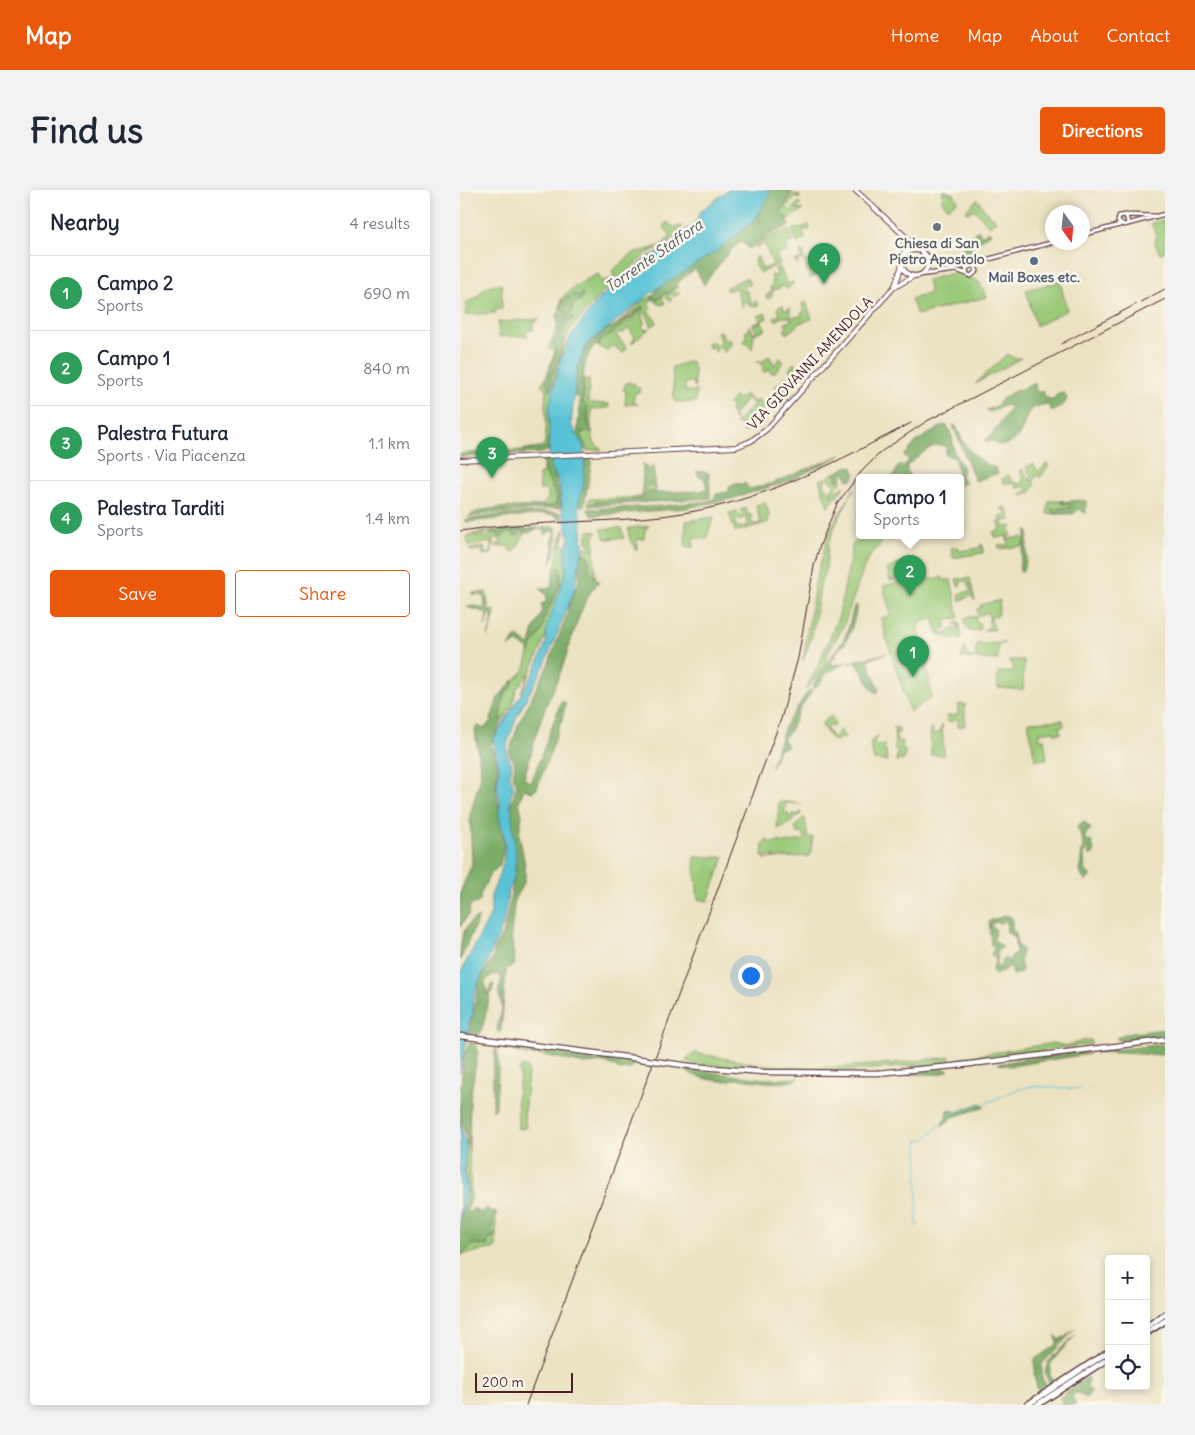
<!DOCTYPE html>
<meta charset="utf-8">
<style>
:root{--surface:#fff;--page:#f2f2f3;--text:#1f2937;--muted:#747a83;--line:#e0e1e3;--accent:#ea580c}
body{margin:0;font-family:Delius,sans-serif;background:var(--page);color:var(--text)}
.controls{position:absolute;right:15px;bottom:15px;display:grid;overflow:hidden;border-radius:5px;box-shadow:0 2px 8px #0003}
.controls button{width:45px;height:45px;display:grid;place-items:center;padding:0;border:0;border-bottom:1px solid var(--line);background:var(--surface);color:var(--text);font:25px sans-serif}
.compass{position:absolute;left:585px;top:15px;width:45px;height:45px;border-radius:50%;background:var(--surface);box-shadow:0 2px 8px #0003;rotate:165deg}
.scale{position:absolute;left:15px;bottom:12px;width:98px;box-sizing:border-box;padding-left:5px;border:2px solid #4a1f2b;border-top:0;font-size:14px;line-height:18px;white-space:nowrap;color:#4a1f2b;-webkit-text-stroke:4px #fbf7ec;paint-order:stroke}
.you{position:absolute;left:290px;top:785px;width:18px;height:18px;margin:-12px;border:4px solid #fff;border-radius:50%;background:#1a73e8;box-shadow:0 0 0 8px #1a73e833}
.badge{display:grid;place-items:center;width:32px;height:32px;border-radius:50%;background:var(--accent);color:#fff;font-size:16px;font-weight:700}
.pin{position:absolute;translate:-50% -41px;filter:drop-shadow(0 1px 2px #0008)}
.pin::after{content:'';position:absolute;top:26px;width:18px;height:15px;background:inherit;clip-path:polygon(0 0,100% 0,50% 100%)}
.popup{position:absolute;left:396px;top:284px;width:108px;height:65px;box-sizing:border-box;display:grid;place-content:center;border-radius:5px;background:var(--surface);filter:drop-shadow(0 1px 4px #0005);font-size:16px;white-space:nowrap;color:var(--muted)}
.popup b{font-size:19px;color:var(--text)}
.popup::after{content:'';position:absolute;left:50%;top:100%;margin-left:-10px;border:10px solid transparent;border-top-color:var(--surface)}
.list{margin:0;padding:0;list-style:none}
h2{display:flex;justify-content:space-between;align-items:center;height:65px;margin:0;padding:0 20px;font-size:21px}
h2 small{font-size:16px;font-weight:400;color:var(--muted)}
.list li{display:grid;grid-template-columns:32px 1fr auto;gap:15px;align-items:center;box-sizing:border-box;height:75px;padding:0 20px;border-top:1px solid var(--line)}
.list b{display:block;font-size:19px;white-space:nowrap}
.list p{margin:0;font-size:16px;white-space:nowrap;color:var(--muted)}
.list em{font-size:16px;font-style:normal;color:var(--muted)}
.actions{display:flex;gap:10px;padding:15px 20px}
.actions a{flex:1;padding:11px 0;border:1px solid var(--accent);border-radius:5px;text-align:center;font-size:18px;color:var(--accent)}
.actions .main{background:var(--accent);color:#fff}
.icon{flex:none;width:28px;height:28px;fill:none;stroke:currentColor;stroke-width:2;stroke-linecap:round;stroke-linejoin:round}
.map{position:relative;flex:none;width:705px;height:1215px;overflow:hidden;border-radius:5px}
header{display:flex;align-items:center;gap:30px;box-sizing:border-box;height:70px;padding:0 25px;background:var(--accent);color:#fff}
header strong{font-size:24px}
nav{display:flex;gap:28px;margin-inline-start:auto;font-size:18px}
.intro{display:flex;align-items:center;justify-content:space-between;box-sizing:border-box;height:120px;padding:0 30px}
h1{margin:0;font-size:35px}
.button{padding:12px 22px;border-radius:5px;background:var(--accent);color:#fff;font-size:18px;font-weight:700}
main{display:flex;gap:30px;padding:0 30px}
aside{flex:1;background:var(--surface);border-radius:5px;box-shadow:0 2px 8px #0003}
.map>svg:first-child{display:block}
.green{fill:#9ac978;stroke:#727452}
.forest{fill:#7bad68;stroke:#62664a;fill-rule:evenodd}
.water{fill:#59c3d6;stroke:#527180}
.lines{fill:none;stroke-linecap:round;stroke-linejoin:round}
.stream{stroke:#59c3d6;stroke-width:1}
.tertiary-casing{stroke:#623c42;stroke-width:5.5}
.secondary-casing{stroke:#623c42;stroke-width:6}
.trunk-casing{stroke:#623c42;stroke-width:7}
.motorway-casing{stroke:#623c42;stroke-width:8}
.tertiary{stroke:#fff;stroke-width:3}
.secondary{stroke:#fff;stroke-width:4}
.trunk{stroke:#fff;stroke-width:4.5}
.motorway{stroke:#fff;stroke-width:5}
.rail{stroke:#4a1f2b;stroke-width:1}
.trunk-bridge-casing{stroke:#623c42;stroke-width:7;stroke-linecap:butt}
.trunk-bridge{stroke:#fff;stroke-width:4.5}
.worship-dot{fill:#6b7280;stroke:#fbf7ec;stroke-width:2}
.service-dot{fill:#5c6f8a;stroke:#fbf7ec;stroke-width:2}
.labels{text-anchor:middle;stroke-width:5;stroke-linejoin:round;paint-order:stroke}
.worship-label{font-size:14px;font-weight:bold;fill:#5b616d;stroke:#fbf7ec}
.service-label{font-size:14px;font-weight:bold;fill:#4e5e75;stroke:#fbf7ec}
.street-label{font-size:14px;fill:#4a1f2b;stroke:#fbf7ec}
.water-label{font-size:15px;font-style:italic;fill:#4f5867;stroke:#fbf7ec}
</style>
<header>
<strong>Map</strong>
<nav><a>Home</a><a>Map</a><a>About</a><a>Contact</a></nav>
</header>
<div class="intro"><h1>Find us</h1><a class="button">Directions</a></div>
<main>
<aside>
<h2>Nearby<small>4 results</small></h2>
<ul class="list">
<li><span class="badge" style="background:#2e9e5b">1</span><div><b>Campo 2</b><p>Sports</p></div><em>690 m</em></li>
<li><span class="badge" style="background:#2e9e5b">2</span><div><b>Campo 1</b><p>Sports</p></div><em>840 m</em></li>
<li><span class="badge" style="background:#2e9e5b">3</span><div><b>Palestra Futura</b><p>Sports · Via Piacenza</p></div><em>1.1 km</em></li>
<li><span class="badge" style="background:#2e9e5b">4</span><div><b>Palestra Tarditi</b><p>Sports</p></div><em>1.4 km</em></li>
</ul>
<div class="actions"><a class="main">Save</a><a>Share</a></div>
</aside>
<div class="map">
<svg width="705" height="1215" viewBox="0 0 705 1215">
<rect width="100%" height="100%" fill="#fbf7ec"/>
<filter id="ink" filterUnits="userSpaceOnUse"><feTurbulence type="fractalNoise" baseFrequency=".02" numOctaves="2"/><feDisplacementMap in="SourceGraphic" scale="10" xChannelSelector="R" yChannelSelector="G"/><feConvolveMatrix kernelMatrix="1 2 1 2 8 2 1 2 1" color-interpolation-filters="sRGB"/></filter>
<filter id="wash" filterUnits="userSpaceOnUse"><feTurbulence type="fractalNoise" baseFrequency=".0096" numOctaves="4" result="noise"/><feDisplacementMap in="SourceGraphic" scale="20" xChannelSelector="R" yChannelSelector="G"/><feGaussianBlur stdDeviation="1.12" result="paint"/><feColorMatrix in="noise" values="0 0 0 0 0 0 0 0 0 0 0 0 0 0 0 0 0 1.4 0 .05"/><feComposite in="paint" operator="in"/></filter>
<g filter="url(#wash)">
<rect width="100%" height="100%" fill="#ebe2c1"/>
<path class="green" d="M483,0L495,5L498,11L487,18L482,11Z
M333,4L340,6L339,9L337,7L327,17L330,21L339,12L341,15L336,19L343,20L328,29L321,22Z
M517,9L531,28L533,27L536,31L529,36L514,19L509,23L505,22Z
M704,30L705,61L700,64L695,53L697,45L691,33Z
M207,32L213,37L223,36L206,54L186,64L141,104L108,142L93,193L95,205L90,260L62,263L61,260L83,256C90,239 83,219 86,200L81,194L86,187L95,161L89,158L97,136L101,109C110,98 125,90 138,84L142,91L152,89L154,86L152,81L172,64L200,56L211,46L203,36Z
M349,35L350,40H343L345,48L337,53L332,40Z
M329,40L333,52L326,54L329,61L316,65L320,74L300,83L294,75L297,66L303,79L313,75L305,54L295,57L309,47Z
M344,61L345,64L343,65L346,72L350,70V74L353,73L355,76L363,73L367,83L361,85L360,83L350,89L343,69L338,71V74L334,71L342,68L340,62Z
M320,77L327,94L333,92V94L327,99L322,95V97L312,101V107L307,109L306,105L312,102L310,97L312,96V84L313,86L317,85L315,79Z
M497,82L519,92L527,107L457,125L451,109L470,103L467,90Z
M287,87L290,95L284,94L285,97L280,99L281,101L286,100L291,112L296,111L299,116H289L287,111L282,112L283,117H282L276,98L267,101L265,98Z
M600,91L607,120L576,136L566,100Z
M35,94L42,95V119L35,120V123L5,125L7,112L15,109L26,97Z
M217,95L219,97L213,103H220L214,107L211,104L209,106L212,109L209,111L205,106L202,108L205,113L203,115L198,114L193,109L188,113L191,118L188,121L197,132L192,137L186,123L182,124L184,134L182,136L185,140L190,138L171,154L175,147L168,138L163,144L160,142L156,145L167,158L163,163L152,155L147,161L138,156L143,147L153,144L156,139L162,137L184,119L182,117L156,135L184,110L193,106L198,111L204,103L208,104Z
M346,112L352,129L340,133L327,144L324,140L327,137L325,133L331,131L330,127H322L316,131L314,127L320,125L317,118L323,115L324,120L330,118L331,127L342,126L341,123L344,122L342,114Z
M305,123L307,128L301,131L306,139L294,144L292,159L283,151L287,149L285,142L289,140L290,135L293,143L296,142L293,134L300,132L298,126Z
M79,129L73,134V140L66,141L67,146L39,147L38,132Z
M261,141L265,151L270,149L272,155L266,157L268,159L263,163L261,156L255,162L252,157L248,158L247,153L252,151L256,155L261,153L257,142Z
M547,164L554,168H561L515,194Z
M309,166L315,175L320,168L324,172L314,183L310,182V178L305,183L302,180L305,174L301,175L297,171L301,172Z
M231,171L234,179L235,198L233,192L225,193V201H236V212H216L214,208L212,177Z
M344,172L347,174L343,178L345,179L341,184L336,182L333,185L339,188L332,196L329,193L323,199L332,204L327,209L314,197L324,190L323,186L328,189L333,183L329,179L334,173L340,176Z
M124,189L129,190L128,213L149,214V218L131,219C132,231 128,254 141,258V260L126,261V255L121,247L124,240L132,241C125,233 131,220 123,212Z
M167,192L175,194V197L180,198V203L175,202L173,213L178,214L165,215L166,201L163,200Z
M285,204L294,212L298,209L305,215L299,226L290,231L291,238L285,242L282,241L285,239L283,235L275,234L294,214L287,208L273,226L276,229L274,230L270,220L272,217L268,214L276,206L279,209Z
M587,273L589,275L580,288L577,285L573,291L575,295L570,303L562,306L561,304L567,301L565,296L557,299L555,293H543L542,289L549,285L552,292L562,294L563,289L560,280L563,279L570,291L571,286L566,277L573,274L579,282Z
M83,276L97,307L95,315L58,318L82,315L88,309V300H80L79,285L83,282Z
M375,282L382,292L375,299L376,302L385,296L368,317L359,290L366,288L364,294L372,306L371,299L375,296L368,287Z
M191,293L196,297V301L184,303L183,308L180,309L128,314L129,309L182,307V299L185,300Z
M394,299L375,336L368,356L366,378L361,392L352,446L343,471L355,393L367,349L371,338Z
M589,311H604H601L610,314L611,318H602L597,322L595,319L593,320L599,324H587Z
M305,312L310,326L307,327L309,332L275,342L269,323L277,321L284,328L276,330V337H287L286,327L280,320L286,318L287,323L293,326L291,329L292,334H301L296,315Z
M546,317L551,330L543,331L545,337L553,336L549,339L551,346H547L548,349L562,347L565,350L562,356L540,359L538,355H549L546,346L536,348L533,342L541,339L538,331H543L539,327L547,325L545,320L540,319Z
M254,327L246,349L233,347L234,357H225L226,331Z
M189,336L185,339L184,349H177V360H175V356L170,351L168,338Z
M162,338L164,348L145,349L141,339Z
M103,339L105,343L102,352L106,357V382L81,459L61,502L70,484L69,483L56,500L53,514L41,533C39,510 49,493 64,481C67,472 68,465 71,456C75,446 85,444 84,429L100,394L101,382L95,377Z
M56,340L54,345L65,344L54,362L50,361L49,356L35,357L36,353L42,355L39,348L33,349L32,364L23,365L22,360L10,361V359L24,357L25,364L31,363V352L9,356L7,347L24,345L25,348L34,342Z
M129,341L137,342L134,347L135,389L129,379V368L125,363L122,364L124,357L133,359C128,354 124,348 129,341Z
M404,345H425L420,349L421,355L412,363L405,375L383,437L367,465L364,476L345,500L357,478L379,425L393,353L396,350L401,352Z
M520,355H523V363L493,368L491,358L498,357L499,361L520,358Z
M448,370L452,386L430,391L427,379Z
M468,385L469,390L482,387L483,390H491L499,428L485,429L486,438L480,441V443H487L490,440L499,437L498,434H495L499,432L502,448L492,449L477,444L474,429L458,432L472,507L450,522C440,490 429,460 421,428L431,425L423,396Z
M510,388L515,411L511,405L500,411L499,404L511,401L507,391L500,392L501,395L498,396L496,389Z
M540,410L538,426L530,427L535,440H523L529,438V424L525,423L519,426L517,419L521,418L520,415Z
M517,426L515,431L519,432L520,440L509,441L510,438L507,439L504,428Z
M545,453L538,455V470L501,468L505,457L508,467H515L517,454Z
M549,470H564L563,500L538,498V482H553V475Z
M505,514V536L498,537V530L494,528L492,532L486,531L487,526L498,525V515Z
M371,526L375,533L373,537L371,534L366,538L373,548L380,540L385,547L383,549L381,547L377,551L372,550L361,534Z
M603,530L604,536L599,537L601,543L595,544L594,541L579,543L580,549H584L587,569L575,570L568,532Z
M482,535L484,565H471L470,538H472L473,544L480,543Z
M434,537L439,538V543H436L437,552L443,551L442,560H445L444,570L436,571L438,560H435Z
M419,545L414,551L415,555H425L423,560L426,561L427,571L414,570L410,552Z
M319,611L342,614L326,613L324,622L328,623V627H331L332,624L339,625L340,622L342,623L330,633L317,639Z
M343,628H345L348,648L353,647L350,666L304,669L314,668L315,666L302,667L303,654L307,649L310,653L321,651L322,653L331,652L333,653L335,651L345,650L343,643H337L335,636Z
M234,667H264L248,711L238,709Z
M626,850H631L632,854L500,872H497L496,869L593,853L606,856Z
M236,863C268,869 301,876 334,877C385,879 438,873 490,867L491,870V873L391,881L315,880L236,874L226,871L229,866Z
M62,876L67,877L68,881L64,926L66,936L65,938L58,939L57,906L60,887L59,879Z
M6,949L9,958L11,1002L7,1001L8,996L5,982Z
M32,1021L36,1022V1058L1,1065L14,1054L21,1056L28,1055L27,1051L36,1045L31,1040L35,1024Z"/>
<path class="forest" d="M309,0H333L321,22L327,29L329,36L307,46L289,59L282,52C274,53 250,86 244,95L236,79C223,86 218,94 208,103L204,102L199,109L191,108L199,97L293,32L300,23Z
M516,41H519L522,46L528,41L531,43L521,50L513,52L510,65L503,62L502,59Z
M114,103L117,106L123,103V105L122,109L112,116L113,129L106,135L102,144L103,158L91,188V199H89L86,192L96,162L94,153L100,137L96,126L97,124L108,127L107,124L101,121L102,111Z
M183,115V118C176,125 157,137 153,144L139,151L140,156H135C121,167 123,197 123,212L127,216L128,234L133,242L123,241L121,247L127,257L122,261L117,246L120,211L119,207H116L115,183L128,155L146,140L172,126Z
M575,193L576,202L584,201V206L591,210L594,209L598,203H604L607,208L605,213L593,222L587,214C581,215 569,218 567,225C562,240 559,256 537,255L533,251L526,252L525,249L531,246L551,217L546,215L530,222L526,220L537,216L542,209L551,203Z
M484,235L487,236L492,246L494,262L503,278L501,287L506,293L500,295L495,268L485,264L487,257C473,249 459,268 447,275V282L450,283L448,287H433L439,275L445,276L449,269L444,266L457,251Z
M493,235L496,236C504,256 514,269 535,278L538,283L515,291Z
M88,247L91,249L88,261L82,263L0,267V264L7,263L81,259L86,257Z
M381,265L332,290L271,309L227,318L132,326L128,321V319L203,316L248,311L254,309L256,304L269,302V297L275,294H286L289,299L310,294Z
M130,267L132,269L124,316L121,317L119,315L125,268Z
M82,270H90C95,286 100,300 101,318L34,323L8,327C19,314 76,318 95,316L97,307C93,303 83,276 82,270Z
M183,273L189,281L193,275L194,276L195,299L191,293L185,300L182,299Z
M387,276L393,277L395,283L393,289L388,290L385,282L382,285L381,290H376V283Z
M237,281L249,283L250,308L128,316L135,312L180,309L187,303L241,301L247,298L244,288L238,286Z
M620,310L626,311V324L619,319L613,324H595L591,319H595L597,322L599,318H610L609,314H602L601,312Z
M85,322L101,323L102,330L100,331L95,325L84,324L8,332L4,330L46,324Z
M91,337H96V359L91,373L94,357L92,353L94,343L92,340L85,345V341C80,337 73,340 69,343L61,342L54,346L53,343L47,342L41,347L34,342L8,345L31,341Z
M567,339L569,341C565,354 569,373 561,383L559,377Z
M125,363L129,368V379L139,392C121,408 112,451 103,475C98,491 90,505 84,521C75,543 72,565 64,587L69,592L72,591L101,512H105C108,520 81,585 77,599L72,602L64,599L59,612L62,625L59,644L65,675V691L55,708L51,744L55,775L46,779V783L41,841L38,843C35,834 41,829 42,820C42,806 35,806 42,789L38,784L31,786L25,791L27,805L31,795L34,794C28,810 26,828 20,844L9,843L20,789L33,768L35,758L44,741L50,710L56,677L49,622L57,595L53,588L55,573L49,563L58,535L88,475L108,422L110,412L119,391L120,366Z
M95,377L100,378V394L84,429L83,439L72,455L70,463L67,458L56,452L49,457L57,446L68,455L70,454L74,439L83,421L81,414L86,412L87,406L79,398H91Z
M26,402L29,421L34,420L35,424L28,447L33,425H28L25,436L27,423L7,417L16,416L25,419L24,407L18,404L14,406L12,403Z
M395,415H397C395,428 392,441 385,453C381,459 376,460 374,468L370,470L373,475L386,473L368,482L356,498H353C353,488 378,459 384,449C390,438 390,425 395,415Z
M427,463L408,470L419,500L417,503C406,497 405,479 394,472L388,474L389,472Z
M53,490L52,497L46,501L40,522L41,533L31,554L38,576L36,599L44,653L40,675L30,684L20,705L21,710L18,713L10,715L9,724L0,737V703L12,674L10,625L21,585L15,540L18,536L24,539L30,532L38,508Z
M349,500H352C348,509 338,518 336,527C333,535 330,542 323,549L328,557L319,559L311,577L325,536Z
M624,631L631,639L626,643L625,649L632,652L634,663L629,666L628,658L625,659C624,669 622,680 631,686L626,691C613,682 626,661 622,648C621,644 618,641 617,636Z
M547,725L552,728V739L556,743L557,756L562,759L560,772L562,779L560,783L553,785L551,776L535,785L532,780L536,770L531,764L535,757L531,755L529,731ZM546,729L547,742L555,748L556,764L551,766L549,773L547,769H543L540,779L536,774L538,768L537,761L543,757L534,750L536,740L530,735L536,732L541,733Z
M19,727L0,770C0,754 2,733 19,727Z
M705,839V845L660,851L656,848L664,844Z
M10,852L17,856L18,860L10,909L9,958L0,923V903L4,866Z
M705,854V865L635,862Z
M47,856L131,865L157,872L172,871L176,874L170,879L160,880L146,872L125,874L84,865H65L47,859Z
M36,857C41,864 36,904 36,917L33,921V876Z
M620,862L629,864L551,876L538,874L557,870Z
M480,878L489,880L481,884L434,885Z
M224,879L305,889L339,888C326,897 292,890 277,889C271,889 266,892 261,891C251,890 232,887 224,879Z
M520,913L525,917L493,927L482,936L489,919L497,922Z
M0,991L6,1002L9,1001L12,1006L7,1020L8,1023L14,1018L20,1023L26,1018L35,1024L31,1040L36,1045L27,1051V1056L14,1054L0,1065Z
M615,1139L582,1174V1188L585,1194L578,1201L574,1186L575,1169L597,1154L596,1145L600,1151L601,1148L605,1147Z
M616,1144L594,1169L590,1175V1186L593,1190L589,1193L585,1182L589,1170Z
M625,1188H628L627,1199L632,1200L626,1208L618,1203L614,1204L612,1207L616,1215H603L600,1208Z"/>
<path class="water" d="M268,0H311L295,30L258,60L195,100L140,144L127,154L117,178L111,234L123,256L125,269L123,297L118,315L121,328L123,356L114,401L85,474L56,528L47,555V564L52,574L50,587L54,597L50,609L56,668L54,689L49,700L43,735L17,796L13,811V825L10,830L0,883V784L31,724V706L43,675L45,651L39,626L40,612L37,597L39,577L33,550L74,483L86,453L87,436L106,382L105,364L109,348L102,318L99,292L92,279L89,262V218L99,174L110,147L140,108L186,68L199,62L222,42L233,36L241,21Z
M0,928L6,959L4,982L7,997L0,1030Z"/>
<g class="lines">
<path class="stream" d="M457,1037L458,950H465L491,923L529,912L556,900L572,896L611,899L630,897"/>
</g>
</g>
<g filter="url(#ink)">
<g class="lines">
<g class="tertiary-casing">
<path id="tertiary" d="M666,25L695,26
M668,33L666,25L659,26L658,32L664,35L705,24
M622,45L660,35
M466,65L485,78L508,75
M511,75L515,76L517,81L511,86L507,84L506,79L514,73L594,52
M459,85L496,80L507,84"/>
</g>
<g class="secondary-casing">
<path id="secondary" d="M395,0L461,61
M442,46L445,53L444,65
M442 73a13 13 0 1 1 26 0a13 13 0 1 1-26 0Z
M435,97L454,86
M0,270L276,257L291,251L307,239L435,96L442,75"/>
</g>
<g class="trunk-casing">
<path id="trunk" d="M0,846L166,867
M230,876L303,882L417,883L494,876L705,850"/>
</g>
<g class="motorway-casing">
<path id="motorway" d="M686,1137L705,1124
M686,1143L705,1131
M567,1215L649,1161
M577,1215L649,1168"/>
</g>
<use href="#tertiary" class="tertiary"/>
<use href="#secondary" class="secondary"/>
<use href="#trunk" class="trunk"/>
<use href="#motorway" class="motorway"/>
<path class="rail" d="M601,154L705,99
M0,341C76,329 154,335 230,322C310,308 380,270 451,233
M66,1215L321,529L338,468L354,376L360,355L377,314L401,282L422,261L467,231L705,109"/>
<g class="trunk-bridge-casing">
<path id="trunk-bridge" d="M166,867L230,876"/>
</g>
<use href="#trunk-bridge" class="trunk-bridge"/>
</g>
</g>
<circle class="worship-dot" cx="477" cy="37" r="5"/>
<circle class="service-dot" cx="574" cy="71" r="5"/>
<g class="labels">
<g class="worship-label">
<text x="477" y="58">Chiesa di San<tspan x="477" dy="16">Pietro Apostolo</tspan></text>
</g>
<g class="service-label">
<text x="574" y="92">Mail Boxes etc.</text>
</g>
<g class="street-label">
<text transform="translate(350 173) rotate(-47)" y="5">VIA GIOVANNI AMENDOLA</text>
</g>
<g class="water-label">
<text transform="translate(194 66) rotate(-35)" y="5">Torrente Staffora</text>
</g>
</g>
</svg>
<div class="controls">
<button>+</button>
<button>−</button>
<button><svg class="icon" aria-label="locate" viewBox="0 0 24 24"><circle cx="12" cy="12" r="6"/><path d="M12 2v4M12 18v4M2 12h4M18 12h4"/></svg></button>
</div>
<svg class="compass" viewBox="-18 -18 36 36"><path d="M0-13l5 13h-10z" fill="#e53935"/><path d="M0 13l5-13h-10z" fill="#747a83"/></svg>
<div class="scale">200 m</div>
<div class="you"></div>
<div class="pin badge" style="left:453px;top:487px;background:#2e9e5b">1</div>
<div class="pin badge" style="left:450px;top:406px;background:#2e9e5b">2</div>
<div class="popup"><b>Campo 1</b>Sports</div>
<div class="pin badge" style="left:32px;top:288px;background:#2e9e5b">3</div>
<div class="pin badge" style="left:364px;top:94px;background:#2e9e5b">4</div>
</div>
</main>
